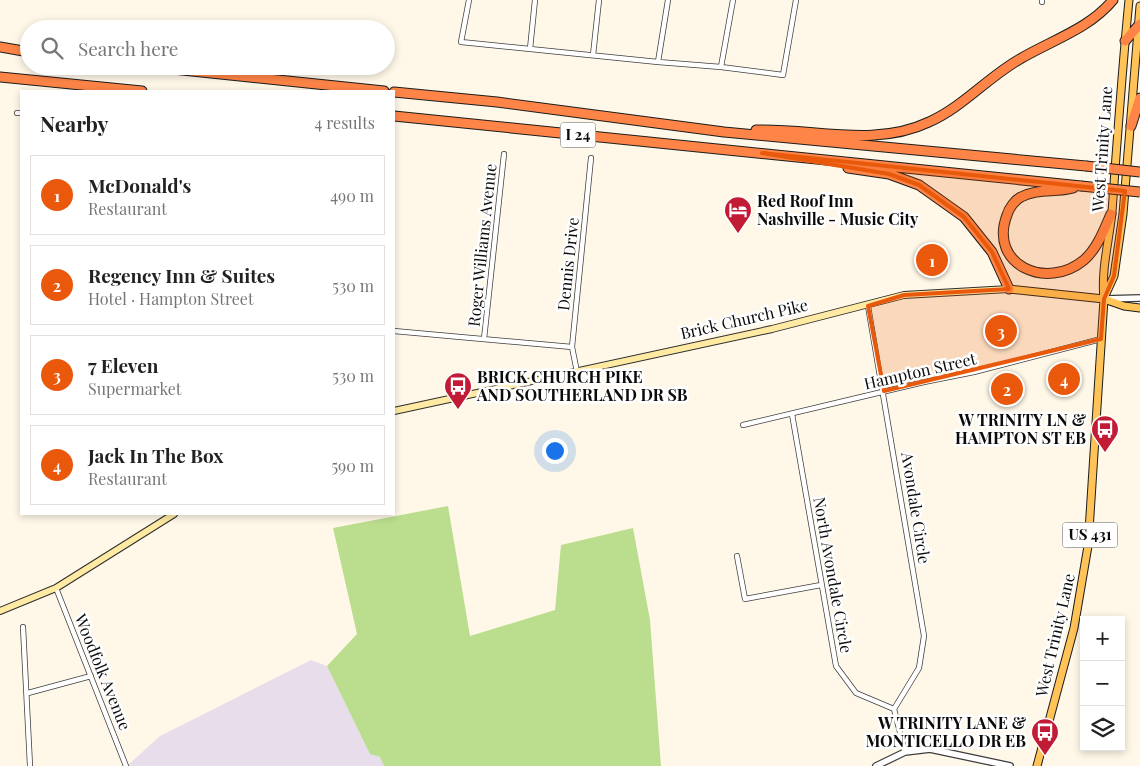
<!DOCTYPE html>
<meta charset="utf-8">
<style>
:root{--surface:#fff;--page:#f6f6f6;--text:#222;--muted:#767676;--line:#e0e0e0;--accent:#ea580c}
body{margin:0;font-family:"Playfair Display",serif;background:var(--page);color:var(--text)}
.controls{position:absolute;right:15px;bottom:15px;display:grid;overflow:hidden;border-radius:0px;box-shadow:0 2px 8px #0003}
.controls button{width:45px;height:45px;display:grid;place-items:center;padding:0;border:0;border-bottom:1px solid var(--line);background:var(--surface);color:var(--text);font:25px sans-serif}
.you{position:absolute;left:554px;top:450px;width:18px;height:18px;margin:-12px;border:4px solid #fff;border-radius:50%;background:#1a73e8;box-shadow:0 0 0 8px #1a73e833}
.badge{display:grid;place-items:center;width:32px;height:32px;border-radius:50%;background:var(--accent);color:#fff;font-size:16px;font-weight:700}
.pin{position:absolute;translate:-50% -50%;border:2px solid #fff;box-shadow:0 1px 5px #0006}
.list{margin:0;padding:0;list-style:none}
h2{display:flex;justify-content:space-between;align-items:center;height:65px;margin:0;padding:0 20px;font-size:21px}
h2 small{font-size:16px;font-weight:400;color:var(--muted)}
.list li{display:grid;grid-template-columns:32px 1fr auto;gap:15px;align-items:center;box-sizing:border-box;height:80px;margin:0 10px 10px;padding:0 10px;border:1px solid var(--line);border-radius:0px}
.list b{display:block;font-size:19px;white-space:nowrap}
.list p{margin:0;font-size:16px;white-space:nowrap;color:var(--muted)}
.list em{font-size:16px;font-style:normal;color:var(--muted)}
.icon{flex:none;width:28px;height:28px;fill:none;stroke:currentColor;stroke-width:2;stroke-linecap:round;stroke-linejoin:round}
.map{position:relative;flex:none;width:1140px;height:766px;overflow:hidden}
.search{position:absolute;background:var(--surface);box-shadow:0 2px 8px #0003;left:20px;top:20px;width:375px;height:55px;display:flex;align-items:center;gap:12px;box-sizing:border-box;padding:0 18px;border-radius:28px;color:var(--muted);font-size:19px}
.panel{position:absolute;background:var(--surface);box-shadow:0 2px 8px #0003;left:20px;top:90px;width:375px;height:425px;border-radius:0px}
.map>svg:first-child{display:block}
.industrial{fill:#e8deeb}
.forest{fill:#bbdd8e}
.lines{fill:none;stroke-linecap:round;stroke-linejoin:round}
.minor-casing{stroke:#3e3e3e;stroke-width:6}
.tertiary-casing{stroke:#3e3e3e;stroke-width:8}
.secondary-casing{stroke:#2d2d2d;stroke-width:8}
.primary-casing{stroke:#1c1c1c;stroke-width:9}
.motorway-casing{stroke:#1c1c1c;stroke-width:11}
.minor{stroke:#fff;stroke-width:4.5}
.tertiary{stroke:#fff;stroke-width:5.5}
.secondary{stroke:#ffeaa3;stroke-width:6}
.primary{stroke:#ffc358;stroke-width:7}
.motorway{stroke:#fe8547;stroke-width:9}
.motorway-bridge-casing{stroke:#1c1c1c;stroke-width:11;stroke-linecap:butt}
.motorway-bridge{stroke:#fe8547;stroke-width:9}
.marked{fill:#e8590c;fill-opacity:0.2;stroke:#e8590c;stroke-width:4;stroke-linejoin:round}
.labels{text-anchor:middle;stroke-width:5;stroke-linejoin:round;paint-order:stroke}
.shield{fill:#fff;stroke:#545454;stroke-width:1}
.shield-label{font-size:15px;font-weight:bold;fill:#0b0b0b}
.street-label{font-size:16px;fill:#0b0b0b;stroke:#fff}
.poi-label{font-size:16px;font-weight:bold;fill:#0b0b0b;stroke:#fff;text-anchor:start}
</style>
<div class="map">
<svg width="1140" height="766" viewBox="0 0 1140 766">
<rect width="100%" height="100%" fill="#fff8e8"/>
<path class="industrial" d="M311,660L327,666L370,753L380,757L384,766H127L160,736Z"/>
<path class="forest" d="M448,506L470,636L555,610L561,545L633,528L650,620L661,766H384L380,757L370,754L327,666L357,634L333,528Z"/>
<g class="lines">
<g class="minor-casing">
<path id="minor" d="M469,0L461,42L658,62
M668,0L658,62L721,67L783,75L796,0
M1042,2V0
M530,49L535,0
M593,55L599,0
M721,67L733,0
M17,113H21
M868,306L924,636L919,668L894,709
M394,331L572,347
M484,339L504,154
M577,372L572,347L591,158
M792,414L836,666L856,693L894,709
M743,425L924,382L974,372L1101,339
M737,556L745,599L821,585
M56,588L126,766
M23,627L30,766
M28,693L91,676
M894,709L905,752"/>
</g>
<g class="tertiary-casing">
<path id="tertiary" d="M1105,299L1140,298
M876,766L905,752L930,749L1010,766"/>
</g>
<g class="secondary-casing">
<path id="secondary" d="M394,411L772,329L904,295L1009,289
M0,611L56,588L174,514"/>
</g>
<g class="primary-casing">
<path id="primary" d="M1009,289L1104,299L1124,306L1140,308
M1104,298L1114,276L1123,214L1140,6
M1037,766L1074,628L1088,546L1104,299C1101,269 1109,242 1112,212C1117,141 1122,71 1129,0"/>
</g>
<g class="motorway-casing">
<path id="motorway" d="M1125,41L1140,24
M0,47L29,52
M144,66L384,91
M0,77L142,91
M394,92L497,102L724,132L1086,166
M394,116L1081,186
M1131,126L1140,98
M756,130C814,128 874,148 929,122C963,107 988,77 1020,59C1052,40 1089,29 1113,0
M848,168L889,174L919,185L964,217L992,252L1009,289
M1073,188C1056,193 1038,188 1021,197C1015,200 1009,208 1007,215C988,265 1047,291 1084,260C1097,249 1104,230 1111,214"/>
</g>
<use href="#minor" class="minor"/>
<use href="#tertiary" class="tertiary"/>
<use href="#secondary" class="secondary"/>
<use href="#primary" class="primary"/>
<use href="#motorway" class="motorway"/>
<g class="motorway-bridge-casing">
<path id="motorway-bridge" d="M1086,166L1140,172
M1081,186L1140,192"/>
</g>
<use href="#motorway-bridge" class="motorway-bridge"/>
</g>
<path class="marked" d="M762,153L1125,191L1114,276L1104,299L1101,339L884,391L868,306L904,295L1009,289L992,252L964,217L919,185L889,174Z"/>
<defs>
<g id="hotel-pin" transform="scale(1.4375)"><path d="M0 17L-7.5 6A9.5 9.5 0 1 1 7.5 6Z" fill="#c21b36" stroke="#fff"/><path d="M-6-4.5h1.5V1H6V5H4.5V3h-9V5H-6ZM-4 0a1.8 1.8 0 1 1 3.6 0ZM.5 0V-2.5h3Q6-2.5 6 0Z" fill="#fff"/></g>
<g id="bus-pin" transform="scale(1.4375)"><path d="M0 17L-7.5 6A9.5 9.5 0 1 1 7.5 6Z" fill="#c21b36" stroke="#fff"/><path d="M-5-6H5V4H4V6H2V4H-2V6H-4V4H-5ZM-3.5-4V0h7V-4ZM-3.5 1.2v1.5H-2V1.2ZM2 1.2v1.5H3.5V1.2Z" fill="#fff"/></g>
</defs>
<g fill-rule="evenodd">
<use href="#hotel-pin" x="738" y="210"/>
<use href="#bus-pin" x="458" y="386"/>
<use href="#bus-pin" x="1105" y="429"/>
<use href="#bus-pin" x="1045" y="732"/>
</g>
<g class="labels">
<g class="shield">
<rect x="560.5" y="122.5" width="35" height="25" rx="4"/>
<rect x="1062.5" y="522.5" width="55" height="25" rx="4"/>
</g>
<g class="shield-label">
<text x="578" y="140">I 24</text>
<text x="1090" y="540">US 431</text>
</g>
<g class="street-label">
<text transform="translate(1102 149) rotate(-86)" y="6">West Trinity Lane</text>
<text transform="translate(482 245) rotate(-84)" y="6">Roger Williams Avenue</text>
<text transform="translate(568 264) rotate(-84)" y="6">Dennis Drive</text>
<text transform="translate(744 319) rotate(-13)" y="6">Brick Church Pike</text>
<text transform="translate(920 371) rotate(-13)" y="6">Hampton Street</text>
<text transform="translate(916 508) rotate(81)" y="6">Avondale Circle</text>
<text transform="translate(833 575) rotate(80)" y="6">North Avondale Circle</text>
<text transform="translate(1055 635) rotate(-77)" y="6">West Trinity Lane</text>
<text transform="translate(103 672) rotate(68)" y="6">Woodfolk Avenue</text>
</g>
<g class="poi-label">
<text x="757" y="207">Red Roof Inn<tspan x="757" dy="18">Nashville - Music City</tspan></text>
<text x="477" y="383">BRICK CHURCH PIKE<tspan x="477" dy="18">AND SOUTHERLAND DR SB</tspan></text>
<text x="1086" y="426" text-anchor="end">W TRINITY LN &amp;<tspan x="1086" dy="18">HAMPTON ST EB</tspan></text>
<text x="1026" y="729" text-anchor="end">W TRINITY LANE &amp;<tspan x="1026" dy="18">MONTICELLO DR EB</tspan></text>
</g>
</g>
</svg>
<div class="controls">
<button>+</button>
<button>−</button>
<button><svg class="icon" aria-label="layers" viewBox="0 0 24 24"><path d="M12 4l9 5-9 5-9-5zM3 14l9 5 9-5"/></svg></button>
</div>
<div class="you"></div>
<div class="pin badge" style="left:932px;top:260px">1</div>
<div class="pin badge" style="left:1007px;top:389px">2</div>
<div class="pin badge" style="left:1001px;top:331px">3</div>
<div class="pin badge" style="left:1064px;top:379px">4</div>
<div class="search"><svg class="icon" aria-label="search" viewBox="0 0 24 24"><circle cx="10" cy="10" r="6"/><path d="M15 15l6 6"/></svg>Search here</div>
<section class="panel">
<h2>Nearby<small>4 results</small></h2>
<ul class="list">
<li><span class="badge">1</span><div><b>McDonald's</b><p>Restaurant</p></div><em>490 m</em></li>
<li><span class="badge">2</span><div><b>Regency Inn &amp; Suites</b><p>Hotel · Hampton Street</p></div><em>530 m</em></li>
<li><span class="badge">3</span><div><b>7 Eleven</b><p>Supermarket</p></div><em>530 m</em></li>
<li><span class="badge">4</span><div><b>Jack In The Box</b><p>Restaurant</p></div><em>590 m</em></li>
</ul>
</section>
</div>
